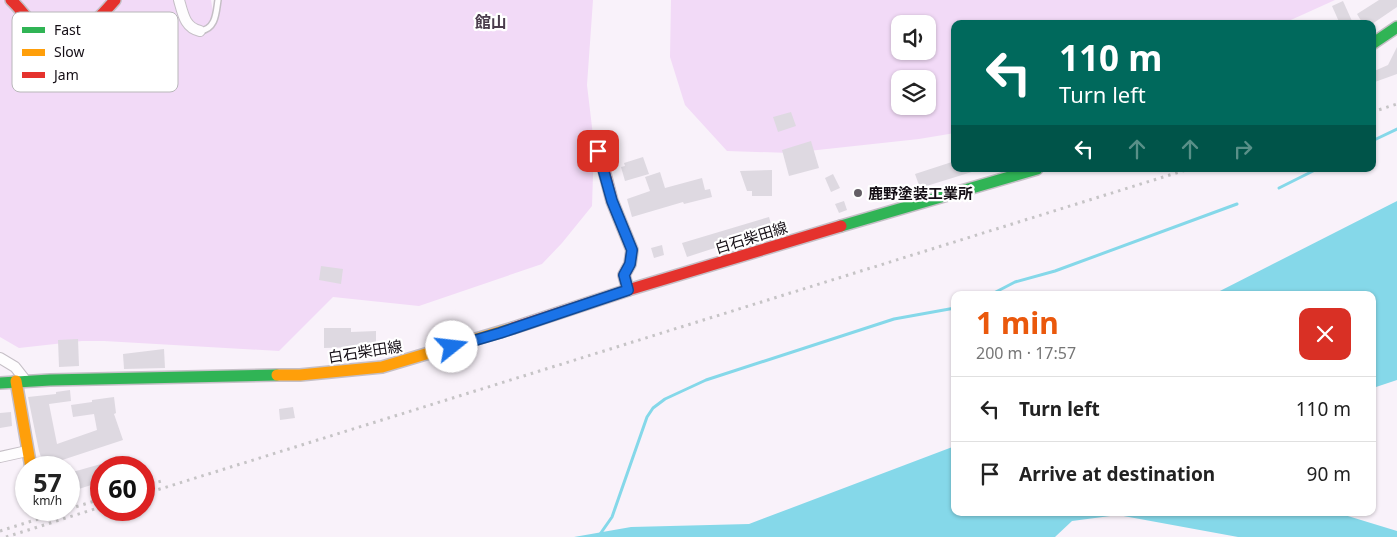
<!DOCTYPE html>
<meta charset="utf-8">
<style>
body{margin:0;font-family:"Noto Sans","Noto Sans JP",sans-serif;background:#f2f2f2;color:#222;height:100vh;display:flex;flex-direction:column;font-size:19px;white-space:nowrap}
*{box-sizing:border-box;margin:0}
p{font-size:16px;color:#767676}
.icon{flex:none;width:28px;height:28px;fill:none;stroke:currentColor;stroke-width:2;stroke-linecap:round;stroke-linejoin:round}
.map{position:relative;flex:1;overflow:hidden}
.details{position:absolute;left:951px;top:291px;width:425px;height:225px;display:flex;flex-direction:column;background:#fff;border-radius:10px;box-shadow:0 1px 4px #0004}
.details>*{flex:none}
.banner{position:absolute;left:951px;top:20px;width:425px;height:152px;border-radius:10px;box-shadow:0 1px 4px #0004;background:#00695c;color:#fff;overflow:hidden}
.buttons{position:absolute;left:891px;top:15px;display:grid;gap:10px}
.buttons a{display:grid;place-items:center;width:45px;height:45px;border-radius:10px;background:#fff;box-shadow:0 1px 4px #0004;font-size:25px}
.speed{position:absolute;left:15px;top:456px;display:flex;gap:10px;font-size:25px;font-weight:700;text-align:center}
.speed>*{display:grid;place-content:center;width:65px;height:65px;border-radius:50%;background:#fff;box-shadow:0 1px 4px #0004;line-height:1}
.speed small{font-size:12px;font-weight:400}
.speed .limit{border:8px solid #d22;background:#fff;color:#111}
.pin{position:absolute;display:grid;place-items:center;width:42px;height:42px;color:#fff;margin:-21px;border-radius:10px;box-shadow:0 2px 8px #0006}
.me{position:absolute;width:55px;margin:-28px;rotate:74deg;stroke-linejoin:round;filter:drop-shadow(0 0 4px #0008)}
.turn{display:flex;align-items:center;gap:18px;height:105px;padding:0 25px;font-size:22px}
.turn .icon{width:65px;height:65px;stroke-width:2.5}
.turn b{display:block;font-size:35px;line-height:42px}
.lanes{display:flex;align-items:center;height:48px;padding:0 25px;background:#0003;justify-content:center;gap:25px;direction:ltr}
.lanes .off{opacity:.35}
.round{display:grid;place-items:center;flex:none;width:52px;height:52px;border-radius:10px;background:#f2f2f2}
.head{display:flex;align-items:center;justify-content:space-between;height:85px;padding:0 25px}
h1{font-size:30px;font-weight:700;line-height:38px;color:#ea580c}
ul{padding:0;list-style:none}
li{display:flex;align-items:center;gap:15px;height:65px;padding:0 25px;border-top:1px solid #e0e0e0}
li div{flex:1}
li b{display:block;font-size:19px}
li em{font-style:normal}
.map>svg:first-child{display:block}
.green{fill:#f2daf7;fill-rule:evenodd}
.water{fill:#85d8e9}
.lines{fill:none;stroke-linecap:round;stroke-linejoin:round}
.stream{stroke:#85d8e9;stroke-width:3}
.building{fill:#ded9e1}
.lane-casing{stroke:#c5bfc6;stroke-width:8}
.street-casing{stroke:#c5bfc6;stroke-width:12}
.fast-casing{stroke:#c5bfc6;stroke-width:14}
.slow-casing{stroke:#c5bfc6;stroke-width:14}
.jam-casing{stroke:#c5bfc6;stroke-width:14}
.lane{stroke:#fefdfe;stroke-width:5}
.street{stroke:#fefdfe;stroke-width:10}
.fast{stroke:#30b455;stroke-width:11}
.slow{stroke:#ff9f0a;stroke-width:11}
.jam{stroke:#e5322d;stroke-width:11}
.rail{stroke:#c6c4c6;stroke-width:3;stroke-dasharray:2.5 5;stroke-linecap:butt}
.route-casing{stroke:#114b97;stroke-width:12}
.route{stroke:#1a73e8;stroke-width:9}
.poi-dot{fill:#645e65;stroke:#fff;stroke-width:2}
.labels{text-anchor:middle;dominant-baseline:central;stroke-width:4.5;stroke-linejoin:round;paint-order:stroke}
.poi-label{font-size:15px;font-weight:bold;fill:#140e15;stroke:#fff;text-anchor:start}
.street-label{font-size:15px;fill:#140e15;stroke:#fff}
.neighbourhood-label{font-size:16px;font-weight:bold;fill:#4b3d4d;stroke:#fff}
.key{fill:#fff;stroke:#b8b7b9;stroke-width:1}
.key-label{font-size:14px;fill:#140e15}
</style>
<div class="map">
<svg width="1397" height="537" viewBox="0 0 1397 537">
<rect width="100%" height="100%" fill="#f9f2fa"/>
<!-- green -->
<g class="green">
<polygon points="0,0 211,0 213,12 221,0 593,0 587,85 594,144 592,206 562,243 542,264 419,306 333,297 279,351 104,341 82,341 19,348 0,337"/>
<path d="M671,0h664l-53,24h-327v109l-36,6 -129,14 -63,-2 -42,-46 -15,-48zM900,24h28v27h-28zM900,79h28v27h-28z"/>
</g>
<!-- water -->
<g class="water">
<polygon points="1397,201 1397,380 1373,388 1372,295 1212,295"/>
<polygon points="955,446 955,512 1338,513 1397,531 1397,537 1238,537 1118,515 1072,521 1055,537 574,537 631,527 749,524"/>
</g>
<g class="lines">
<!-- stream -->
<g class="stream">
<polyline points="1372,141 1397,129"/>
<polyline points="1279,188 1317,169"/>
<polyline points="990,295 1015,282 1055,271 1237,204"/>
<polyline points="598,537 612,517 647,417 653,408 665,399 706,380 894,319 955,308"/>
</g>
</g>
<!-- building -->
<g class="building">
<polygon points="1379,0 1397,0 1397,7 1372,24 1363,24 1357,14"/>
<polygon points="1343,1 1352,21 1346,24 1340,24 1332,6"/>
<polygon points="1397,47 1397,74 1372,83 1372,72 1388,65"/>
<polygon points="791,112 796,126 778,132 773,117"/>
<polygon points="811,141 819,168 789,176 782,150"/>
<polygon points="643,157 649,174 625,181 621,167 625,166 624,163"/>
<polygon points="955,161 955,169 975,169 975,171 920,188 915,174"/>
<polygon points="772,170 772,196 752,196 752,191 747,191 740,171"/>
<polygon points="660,172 665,188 702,178 705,190 710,189 712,197 684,204 683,202 632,217 627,199 650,191 645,177"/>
<polygon points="833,174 840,188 831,192 825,178"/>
<polygon points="844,201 847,210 839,213 835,204"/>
<polygon points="769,217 773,231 730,245 730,243 687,257 682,243"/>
<polygon points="662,245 664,255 654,258 651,248"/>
<polygon points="321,266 343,269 341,284 319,280"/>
<polygon points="324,328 351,328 351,332 376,331 376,353 356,353 356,347 324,348"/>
<polygon points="78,339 79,366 59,367 58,340"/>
<polygon points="164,349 165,368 124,369 123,354"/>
<polygon points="70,390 71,401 49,404 57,444 97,430 94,414 73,417 71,405 92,402 92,400 114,397 116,413 114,414 123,440 44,466 39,451 28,397 56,394 56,392"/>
<polygon points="293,407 295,418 280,420 279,409"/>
<polygon points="11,412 12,426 0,428 0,413"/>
<polygon points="101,464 101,482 69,492 69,473"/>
</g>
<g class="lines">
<defs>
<path id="lane" d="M200,31c16,-2 16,-18 18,-31"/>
<g id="street">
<path d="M179,0c4,14 6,28 21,31"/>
<polyline points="0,358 15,367 26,381"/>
<polyline points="0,457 27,451"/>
</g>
<g id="fast">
<polyline points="1372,44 1397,27"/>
<polyline points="841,226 1037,169"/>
<polyline points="0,383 50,380 277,375"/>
</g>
<g id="slow">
<polyline points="277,375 300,375 382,367 513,328"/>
<polyline points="16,381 31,468"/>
</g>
<g id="jam">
<path d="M11,0c11,10 20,25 33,34 27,19 55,-16 71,-34"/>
<polyline points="599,151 612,201 632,250 630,264 624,275 628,290"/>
<polyline points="513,328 628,290 841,226"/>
</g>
</defs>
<!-- lane casing -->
<use href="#lane" class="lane-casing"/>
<!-- street casing -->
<use href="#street" class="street-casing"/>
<!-- fast casing -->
<use href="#fast" class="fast-casing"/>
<!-- slow casing -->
<use href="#slow" class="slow-casing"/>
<!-- jam casing -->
<use href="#jam" class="jam-casing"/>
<!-- lane -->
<use href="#lane" class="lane"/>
<!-- street -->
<use href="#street" class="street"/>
<!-- fast -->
<use href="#fast" class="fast"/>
<!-- slow -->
<use href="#slow" class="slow"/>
<!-- jam -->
<use href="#jam" class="jam"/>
<!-- rail -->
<g class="rail">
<polyline points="1372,112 1397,104"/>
<polyline points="144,486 165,480"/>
<polyline points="144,494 1189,169"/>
<polyline points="69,509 101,499"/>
<polyline points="0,531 67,510"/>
<polyline points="6,537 101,507"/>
</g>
</g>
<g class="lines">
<defs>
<polyline id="route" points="452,347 500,333 628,290 624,275 630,264 632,250 612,201 598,151"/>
</defs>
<!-- route casing -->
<use href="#route" class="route-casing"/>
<!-- route -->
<use href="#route" class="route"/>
</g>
<!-- markers -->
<circle class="poi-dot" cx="858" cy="193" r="5"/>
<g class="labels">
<!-- poi labels -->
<g class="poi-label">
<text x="868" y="193">鹿野塗装工業所</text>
</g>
<!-- street labels -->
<g class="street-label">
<text transform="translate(751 237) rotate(-17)">白石柴田線</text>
<text transform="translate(365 351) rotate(-9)">白石柴田線</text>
</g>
<!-- neighbourhood labels -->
<g class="neighbourhood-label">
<text x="491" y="22">館山</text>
</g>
</g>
<!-- legend -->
<rect x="12" y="12" width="166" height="80" rx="8" class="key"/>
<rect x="22" y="27" width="23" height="6" fill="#30b455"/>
<rect x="22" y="49" width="23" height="7" fill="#ff9f0a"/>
<rect x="22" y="72" width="23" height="6" fill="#e5322d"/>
<g class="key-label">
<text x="54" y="35">Fast</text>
<text x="54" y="57">Slow</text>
<text x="54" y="80">Jam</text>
</g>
</svg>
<div class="buttons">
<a><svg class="icon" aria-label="sound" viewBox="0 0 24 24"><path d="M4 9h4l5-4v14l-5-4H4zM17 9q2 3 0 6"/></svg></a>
<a><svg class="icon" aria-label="layers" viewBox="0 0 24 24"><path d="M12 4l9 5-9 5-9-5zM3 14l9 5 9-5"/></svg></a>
</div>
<div class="speed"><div>57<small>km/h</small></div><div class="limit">60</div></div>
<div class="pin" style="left:598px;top:151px;background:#d93025"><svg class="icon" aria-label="arrive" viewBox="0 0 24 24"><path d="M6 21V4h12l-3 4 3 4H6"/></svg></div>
<svg class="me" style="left:452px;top:347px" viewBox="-20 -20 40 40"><circle r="19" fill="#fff"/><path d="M0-13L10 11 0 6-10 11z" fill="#1a73e8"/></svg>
<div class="banner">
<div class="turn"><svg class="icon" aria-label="left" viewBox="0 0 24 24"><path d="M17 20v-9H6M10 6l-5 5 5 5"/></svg><div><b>110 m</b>Turn left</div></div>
<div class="lanes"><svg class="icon" aria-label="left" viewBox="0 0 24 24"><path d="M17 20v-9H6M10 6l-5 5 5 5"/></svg><svg class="icon off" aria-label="ahead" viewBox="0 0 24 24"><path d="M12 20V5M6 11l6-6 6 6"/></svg><svg class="icon off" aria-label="ahead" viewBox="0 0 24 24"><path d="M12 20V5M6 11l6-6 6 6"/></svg><svg class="icon off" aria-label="right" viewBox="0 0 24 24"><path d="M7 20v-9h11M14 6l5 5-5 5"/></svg></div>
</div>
<section class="details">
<div class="head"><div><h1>1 min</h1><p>200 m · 17:57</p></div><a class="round" style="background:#d93025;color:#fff"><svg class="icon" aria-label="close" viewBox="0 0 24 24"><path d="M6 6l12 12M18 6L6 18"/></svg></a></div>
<ul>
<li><svg class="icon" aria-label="left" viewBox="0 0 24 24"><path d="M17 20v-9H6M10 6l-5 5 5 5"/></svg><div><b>Turn left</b></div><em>110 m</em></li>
<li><svg class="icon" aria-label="arrive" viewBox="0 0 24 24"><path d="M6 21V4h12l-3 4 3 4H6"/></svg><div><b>Arrive at destination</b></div><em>90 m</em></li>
</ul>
</section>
</div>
